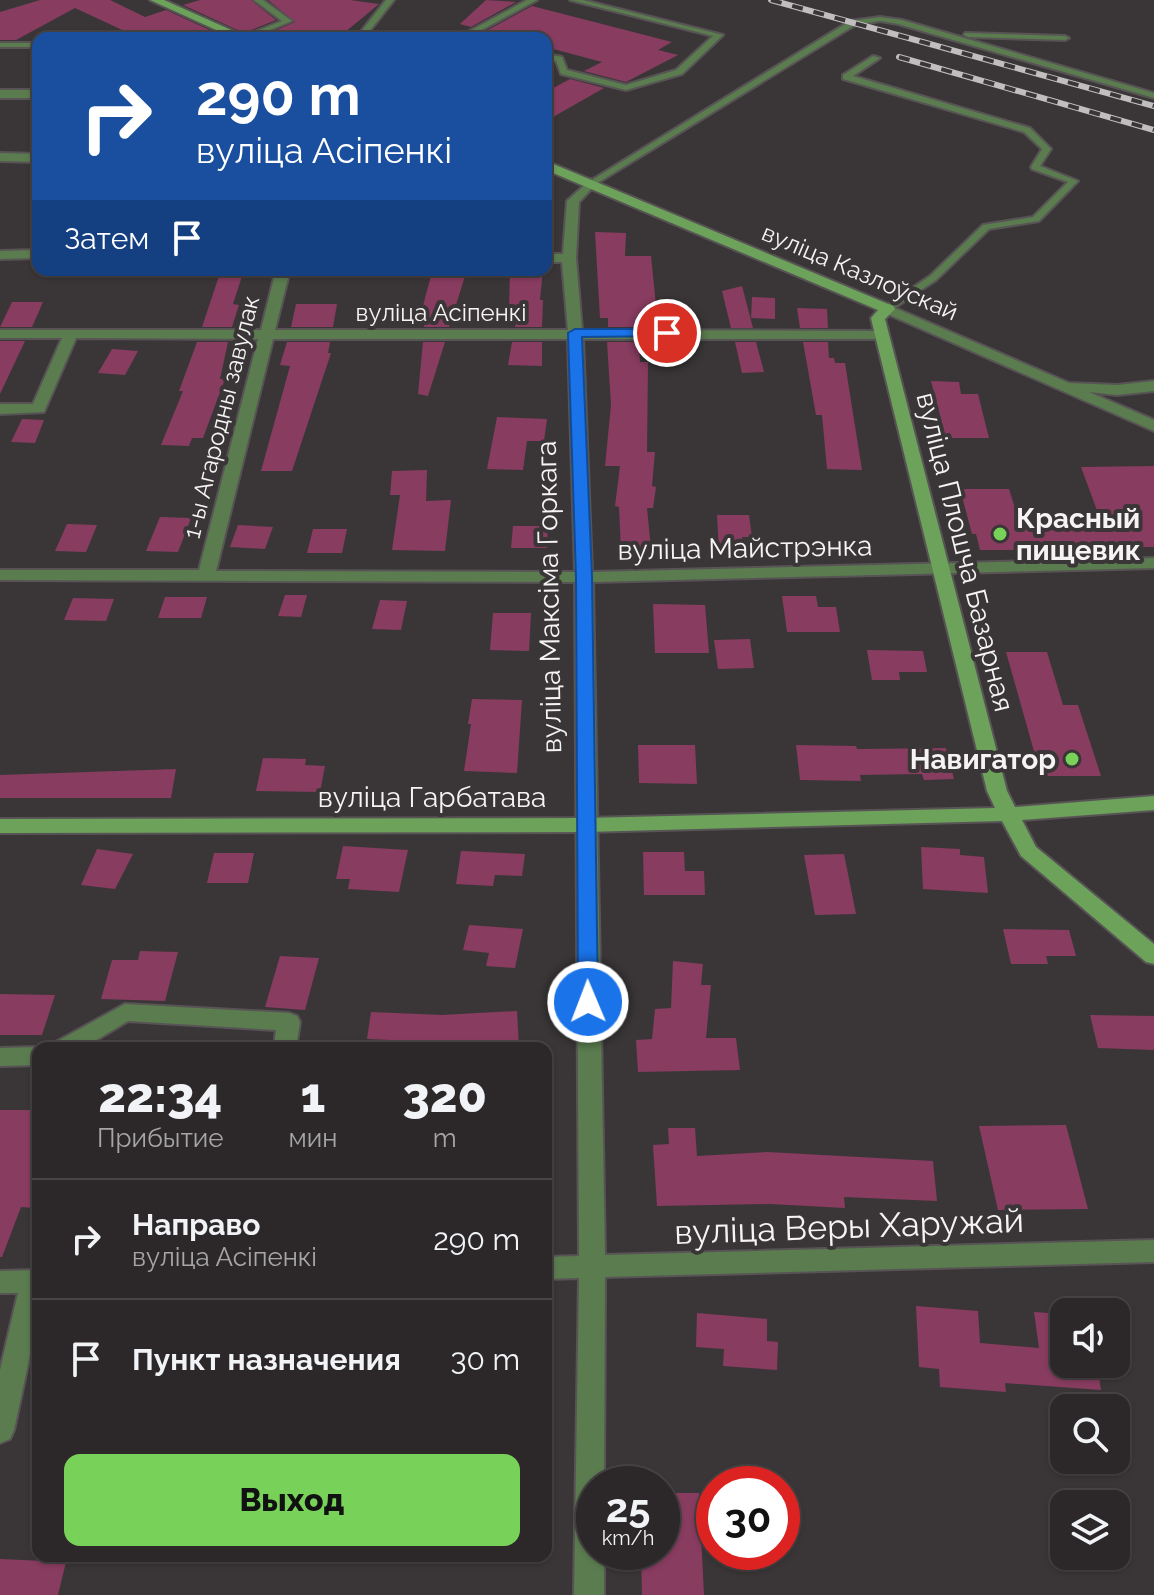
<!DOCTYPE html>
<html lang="ru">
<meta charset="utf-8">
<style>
body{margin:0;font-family:Raleway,sans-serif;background:#383435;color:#f1f3f6;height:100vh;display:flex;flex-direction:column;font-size:30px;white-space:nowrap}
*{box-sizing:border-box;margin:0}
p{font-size:26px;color:#a6a6a8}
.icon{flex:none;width:44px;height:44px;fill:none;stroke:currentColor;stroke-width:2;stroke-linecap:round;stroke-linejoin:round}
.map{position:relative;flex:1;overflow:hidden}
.sheet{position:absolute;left:32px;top:1042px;width:520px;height:520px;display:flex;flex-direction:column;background:#2c2829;border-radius:16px;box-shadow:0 2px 6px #0004,0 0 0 2px #484446}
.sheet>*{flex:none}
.guide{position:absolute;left:32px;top:32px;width:520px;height:244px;border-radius:16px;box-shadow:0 2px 6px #0004,0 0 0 2px #484446;background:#1a4fa0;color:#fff;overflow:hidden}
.fabs{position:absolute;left:1050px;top:1298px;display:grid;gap:16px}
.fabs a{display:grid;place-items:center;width:80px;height:80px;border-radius:16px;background:#2c2829;box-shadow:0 2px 6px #0004,0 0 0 2px #484446;font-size:40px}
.speed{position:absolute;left:576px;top:1466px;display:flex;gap:16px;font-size:40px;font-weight:700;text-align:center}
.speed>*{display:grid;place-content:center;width:104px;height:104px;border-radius:50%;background:#2c2829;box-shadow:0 2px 6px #0004,0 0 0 2px #484446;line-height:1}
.speed small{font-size:20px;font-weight:400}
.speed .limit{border:12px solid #d22;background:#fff;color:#111}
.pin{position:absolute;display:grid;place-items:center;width:68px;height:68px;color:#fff;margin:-34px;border:4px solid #fff;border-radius:50%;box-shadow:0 2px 8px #0007}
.me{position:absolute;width:88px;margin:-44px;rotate:359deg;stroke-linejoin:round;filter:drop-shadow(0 0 6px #0008)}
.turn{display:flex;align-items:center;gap:28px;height:168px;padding:0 32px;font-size:36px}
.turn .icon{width:104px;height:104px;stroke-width:2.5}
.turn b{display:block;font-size:56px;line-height:68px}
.then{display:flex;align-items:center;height:76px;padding:0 32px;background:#0003;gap:16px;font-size:30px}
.eta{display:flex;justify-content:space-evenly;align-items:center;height:136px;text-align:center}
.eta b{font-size:48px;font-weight:800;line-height:56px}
.cta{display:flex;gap:16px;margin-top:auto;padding:16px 32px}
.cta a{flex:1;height:92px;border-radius:16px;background:#78d158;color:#111;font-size:32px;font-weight:800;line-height:92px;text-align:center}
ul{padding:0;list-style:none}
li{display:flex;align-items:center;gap:24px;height:120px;padding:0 32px;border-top:2px solid #484446}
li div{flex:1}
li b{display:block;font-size:30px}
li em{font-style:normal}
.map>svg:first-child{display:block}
.building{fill:#883c60}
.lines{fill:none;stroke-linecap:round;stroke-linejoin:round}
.lane-casing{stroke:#585455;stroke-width:4}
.street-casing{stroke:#585455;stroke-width:4}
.secondary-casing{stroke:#585455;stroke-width:4}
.lane{fill:#5a7c4f;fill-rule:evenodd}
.street{fill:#5a7c4f;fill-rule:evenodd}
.secondary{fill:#6ca25a;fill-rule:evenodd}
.rail-casing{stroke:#c1bebf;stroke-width:6}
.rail{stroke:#3a3637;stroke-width:4;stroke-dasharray:11;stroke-linecap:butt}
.route{fill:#1a73e8;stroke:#114b97;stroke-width:2}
.poi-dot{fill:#78d158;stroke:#3a3637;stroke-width:3}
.labels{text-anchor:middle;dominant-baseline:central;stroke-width:8;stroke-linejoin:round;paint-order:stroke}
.far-street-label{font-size:24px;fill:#f6f3f4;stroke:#3a3637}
.poi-label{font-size:28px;font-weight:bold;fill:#f6f3f4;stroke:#3a3637;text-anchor:start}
.street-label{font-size:28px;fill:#f6f3f4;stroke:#3a3637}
.near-street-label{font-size:34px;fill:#f6f3f4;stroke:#3a3637}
</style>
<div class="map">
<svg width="1154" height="1595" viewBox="0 0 1154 1595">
<rect width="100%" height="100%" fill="#3a3637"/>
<!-- building -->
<g class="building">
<polygon points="40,0 110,0 145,17 166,10 227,38 160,38 144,31 133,35 75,8 16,40 0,40 0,12"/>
<polygon points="200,0 251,0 276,20 244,33 183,5"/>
<polygon points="268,0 350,0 379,4 338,38 278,35 278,38 258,38 295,22"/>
<polygon points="486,0 516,2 471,27 460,24"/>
<polygon points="532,6 672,42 658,50 678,55 626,82 584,71 602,62 546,47 546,38 511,38 486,31"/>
<polygon points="570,79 604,88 546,121 546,92"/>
<polygon points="595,232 626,233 625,256 651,256 657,315 640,314 639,327 608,327 608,318 600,318"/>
<polygon points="221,270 244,270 233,304 239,305 232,327 202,327"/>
<polygon points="510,270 543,270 540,300 543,300 542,327 515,327 519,309 509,309"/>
<polygon points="432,272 466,273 449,327 424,327 426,317 420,317"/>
<polygon points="742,286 753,328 731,328 722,291"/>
<polygon points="752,297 775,298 775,319 751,318"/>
<polygon points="12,302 43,302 32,327 0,327"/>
<polygon points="296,304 337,304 333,327 291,327"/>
<polygon points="797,308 827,309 828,328 800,328"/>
<polygon points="0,341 25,341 0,394"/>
<polygon points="197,342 228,342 220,379 225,379 203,438 192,438 189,446 161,445 183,391 179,391"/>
<polygon points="287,342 330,342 328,353 331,353 292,471 261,471 290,366 280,365"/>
<polygon points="423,342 445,342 428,396 418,394"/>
<polygon points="512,342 542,342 542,366 508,365"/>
<polygon points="607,342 639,342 640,362 648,362 647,452 655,452 652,486 656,487 653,508 647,508 651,549 621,550 619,507 615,506 620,466 605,466 611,405"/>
<polygon points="735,342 756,342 764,372 742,373"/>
<polygon points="803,342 828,342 829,358 834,358 835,363 845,363 862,470 827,469 822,415 816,415"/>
<polygon points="112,349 138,351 125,375 98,373"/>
<polygon points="931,381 959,382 961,394 978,394 989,438 946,438"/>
<polygon points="497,417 547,419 544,441 527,441 523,470 487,469"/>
<polygon points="22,419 44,420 35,443 11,442"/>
<polygon points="1154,466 1154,547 1094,547 1097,556 1044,558 1042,550 980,550 976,534 972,534 960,489 1009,489 1020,524 1102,524 1081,467"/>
<polygon points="427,470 426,501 451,500 445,551 392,550 400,495 390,495 392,471"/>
<polygon points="717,515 749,515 752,537 742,537 743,551 719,551"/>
<polygon points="160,517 191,518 178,552 146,551"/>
<polygon points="67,524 97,525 86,552 55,551"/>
<polygon points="238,525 273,527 265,549 230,547"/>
<polygon points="513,526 548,526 547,548 511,548"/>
<polygon points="313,529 347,529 342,553 307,553"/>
<polygon points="285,595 307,595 301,617 278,616"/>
<polygon points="782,596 816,596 818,607 836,607 840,632 787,632"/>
<polygon points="165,597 207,597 201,618 158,618"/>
<polygon points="73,598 114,599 106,621 64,620"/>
<polygon points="380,600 407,601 401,630 372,629"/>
<polygon points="653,604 705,605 709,653 655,653"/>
<polygon points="493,613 531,613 529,651 490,650"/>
<polygon points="750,639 754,668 718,669 714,640"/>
<polygon points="867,650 923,651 927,672 899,672 900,680 872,680"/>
<polygon points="1006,652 1047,652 1063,705 1078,705 1101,776 1041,776"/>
<polygon points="472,699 522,700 517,773 464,771 471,724 468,724"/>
<polygon points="638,745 695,745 697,784 639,783"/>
<polygon points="796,745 856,746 857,749 946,748 954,779 924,780 922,774 860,775 861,781 800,780"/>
<polygon points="263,758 306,759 305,765 325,766 320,792 256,791"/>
<polygon points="176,769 171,798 0,798 0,775"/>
<polygon points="343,846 408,850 399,892 348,889 350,879 336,879"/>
<polygon points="921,847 960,849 960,855 984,857 988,893 923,889"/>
<polygon points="97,849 133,854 115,889 81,885"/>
<polygon points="461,851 525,854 522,876 495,875 493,886 456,884"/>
<polygon points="643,852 684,852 685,871 704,871 705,895 644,895"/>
<polygon points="214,853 254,853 248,883 207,883"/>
<polygon points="844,854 856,914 815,915 804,855"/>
<polygon points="469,925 523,929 515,968 486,966 489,953 463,950"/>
<polygon points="1003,929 1069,930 1076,956 1046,956 1048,964 1011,964"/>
<polygon points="140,951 178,952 165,1001 101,999 112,960 138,960"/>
<polygon points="280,956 319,958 305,1010 265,1007"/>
<polygon points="673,961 703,964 701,985 711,985 706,1038 736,1038 740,1070 638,1072 636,1040 652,1039 655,1009 671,1008"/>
<polygon points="0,994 55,995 42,1035 0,1035"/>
<polygon points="517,1011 519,1047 492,1045 493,1048 436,1048 437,1042 367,1039 371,1012 442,1015"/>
<polygon points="1090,1015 1154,1016 1154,1050 1098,1048"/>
<polygon points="0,1110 38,1110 38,1199 34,1208 21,1207 2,1257 0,1257"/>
<polygon points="1066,1125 1088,1209 998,1210 979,1126"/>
<polygon points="668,1128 695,1128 697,1156 767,1152 933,1161 937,1201 844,1197 845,1208 770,1204 657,1206 653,1145 669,1144"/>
<polygon points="916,1306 978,1311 980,1343 1039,1348 1034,1312 1064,1314 1064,1364 1097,1364 1101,1390 1005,1383 1006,1392 940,1387 939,1369 919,1367"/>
<polygon points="697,1313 767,1319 767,1341 778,1342 777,1370 723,1366 724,1349 696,1347"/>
<polygon points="662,1493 699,1493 704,1595 642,1595 641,1552 662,1552"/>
<polygon points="0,1559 66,1562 58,1595 0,1595"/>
</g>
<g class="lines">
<defs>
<g id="lane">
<polygon points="254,0 263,0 292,21 250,38 239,38 282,21"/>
<polygon points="386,0 394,0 364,38 356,38"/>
<polygon points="527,0 537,0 476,33 484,38 474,38 466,33"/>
<polygon points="570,0 583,0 723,35 682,74 626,90 561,74 556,61 546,58 546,54 562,57 567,70 626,85 676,70 713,36"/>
<polygon points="880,17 902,20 1154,93 1154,98 898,24 880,21 855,25 594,185 587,183 850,21"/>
<polygon points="965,33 1065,36 1069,38 1065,40 968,37 964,35"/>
<rect x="0" y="43" width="38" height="4"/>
<polygon points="873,56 880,58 853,76 1030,128 1051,149 1040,166 1078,181 1039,221 989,229 936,280 888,312 883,309 884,307 930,276 983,225 1033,217 1068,182 1032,169 1031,167 1042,149 1024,132 843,79 843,75"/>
</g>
<g id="street">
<rect x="0" y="90" width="38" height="8"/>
<polygon points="0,153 38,154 38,162 0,161"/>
<path d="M591,179l6,4 -18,19 -3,56 6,72 300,1 7,4 -7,4h-299l9,233 562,-14v10l-561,14 12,673 549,-15v22l-549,15 -1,207h-10v68h10v43h-30l5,-317 -33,1v-22l33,-1 -4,-674 -575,-2v-10h199l59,-231 -182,-1 -32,74 -44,2v-10h33l29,-66h-62v-8h261l15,-60h14l-15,60h293l-6,-68h-16v-8h17l4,-53zM273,339h295l7,233 -359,-1z"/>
<polygon points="38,250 38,258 0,259 0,251"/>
<polygon points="888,305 1069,383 1117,385 1154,381 1154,391 1117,395 1089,392 1154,420 1154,431 883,312 883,306"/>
<polygon points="125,1004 289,1013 297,1016 300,1022 296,1048 274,1048 276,1030 128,1021 83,1048 53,1048 56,1042"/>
<polygon points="38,1047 41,1048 38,1048 38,1065 0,1066 0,1048"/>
<polygon points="38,1270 38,1317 14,1430 10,1439 0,1443 0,1370 18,1293 0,1293 0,1271"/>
</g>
<g id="secondary">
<polygon points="150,0 164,0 249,38 234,38"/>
<polygon points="546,161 893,306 895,309 885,319 1007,791 1015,807 1154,796 1154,810 1022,820 1036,847 1154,944 1154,964 1146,962 1021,856 1002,821 585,832 0,833 0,819 585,818 995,808 987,791 875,335 871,318 878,310 546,170"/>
</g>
</defs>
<!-- lane casing -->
<use href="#lane" class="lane-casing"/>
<!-- street casing -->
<use href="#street" class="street-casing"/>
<!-- secondary casing -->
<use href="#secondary" class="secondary-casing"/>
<!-- lane -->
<use href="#lane" class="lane"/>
<!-- street -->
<use href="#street" class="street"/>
<!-- secondary -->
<use href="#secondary" class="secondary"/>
<defs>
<g id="rail">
<polyline points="771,0 1154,106"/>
<polyline points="899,57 1154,130"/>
</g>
</defs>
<!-- rail casing -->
<use href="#rail" class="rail-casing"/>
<!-- rail -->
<use href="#rail" class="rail"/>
</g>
<!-- route -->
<polygon class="route" points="667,329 674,333 672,336 582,337 592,577 598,1002 595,1008 581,1008 578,1002 576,577 568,333 575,329"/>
<!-- markers -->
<g class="poi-dot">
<circle cx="1000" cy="534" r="8"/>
<circle cx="1072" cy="759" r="8"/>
</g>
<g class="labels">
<!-- far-street labels -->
<g class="far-street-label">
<text transform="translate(860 272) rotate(23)">вуліца Казлоўскай</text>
<text x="441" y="312">вуліца Асіпенкі</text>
<text transform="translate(221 417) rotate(-76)">1-ы Агародны завулак</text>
</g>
<!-- poi labels -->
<g class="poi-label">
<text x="1016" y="518">Красный<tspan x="1016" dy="32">пищевик</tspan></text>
<text x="1056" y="759" text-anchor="end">Навигатор</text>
</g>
<!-- street labels -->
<g class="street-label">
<text transform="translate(745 548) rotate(-1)">вуліца Майстрэнка</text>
<text transform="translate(965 552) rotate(76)">вуліца Плошча Базарная</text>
<text transform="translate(549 597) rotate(-91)">вуліца Максіма Горкага</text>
<text x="432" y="797">вуліца Гарбатава</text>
</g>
<!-- near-street labels -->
<g class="near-street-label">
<text transform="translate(849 1226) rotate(-2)">вуліца Веры Харужай</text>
</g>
</g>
</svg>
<div class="fabs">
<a><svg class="icon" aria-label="sound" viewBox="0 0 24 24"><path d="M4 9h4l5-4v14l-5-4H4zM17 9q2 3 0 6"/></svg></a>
<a><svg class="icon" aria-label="search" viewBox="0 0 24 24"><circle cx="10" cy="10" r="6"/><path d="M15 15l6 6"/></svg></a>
<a><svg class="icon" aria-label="layers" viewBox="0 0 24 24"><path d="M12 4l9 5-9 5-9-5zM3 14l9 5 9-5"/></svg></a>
</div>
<div class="speed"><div>25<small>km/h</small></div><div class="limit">30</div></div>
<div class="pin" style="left:667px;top:333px;background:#d93025"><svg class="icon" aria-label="arrive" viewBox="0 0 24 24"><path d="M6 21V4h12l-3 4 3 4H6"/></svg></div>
<svg class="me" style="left:588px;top:1002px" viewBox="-20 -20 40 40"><circle r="17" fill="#1a73e8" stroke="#fff" stroke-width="3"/><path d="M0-11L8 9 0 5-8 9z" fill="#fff"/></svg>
<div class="guide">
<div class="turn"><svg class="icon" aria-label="right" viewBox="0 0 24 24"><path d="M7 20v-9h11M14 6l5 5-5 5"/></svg><div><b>290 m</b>вуліца Асіпенкі</div></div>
<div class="then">Затем<svg class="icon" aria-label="arrive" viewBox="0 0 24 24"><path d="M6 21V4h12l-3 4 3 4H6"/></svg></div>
</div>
<section class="sheet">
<div class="eta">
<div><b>22:34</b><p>Прибытие</p></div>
<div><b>1</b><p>мин</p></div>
<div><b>320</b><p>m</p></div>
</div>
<ul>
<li><svg class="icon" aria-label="right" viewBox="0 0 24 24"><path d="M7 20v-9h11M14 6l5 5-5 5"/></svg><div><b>Направо</b><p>вуліца Асіпенкі</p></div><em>290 m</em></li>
<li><svg class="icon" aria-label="arrive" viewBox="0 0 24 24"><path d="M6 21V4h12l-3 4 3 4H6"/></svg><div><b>Пункт назначения</b></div><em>30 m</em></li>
</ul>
<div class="cta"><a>Выход</a></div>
</section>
</div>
